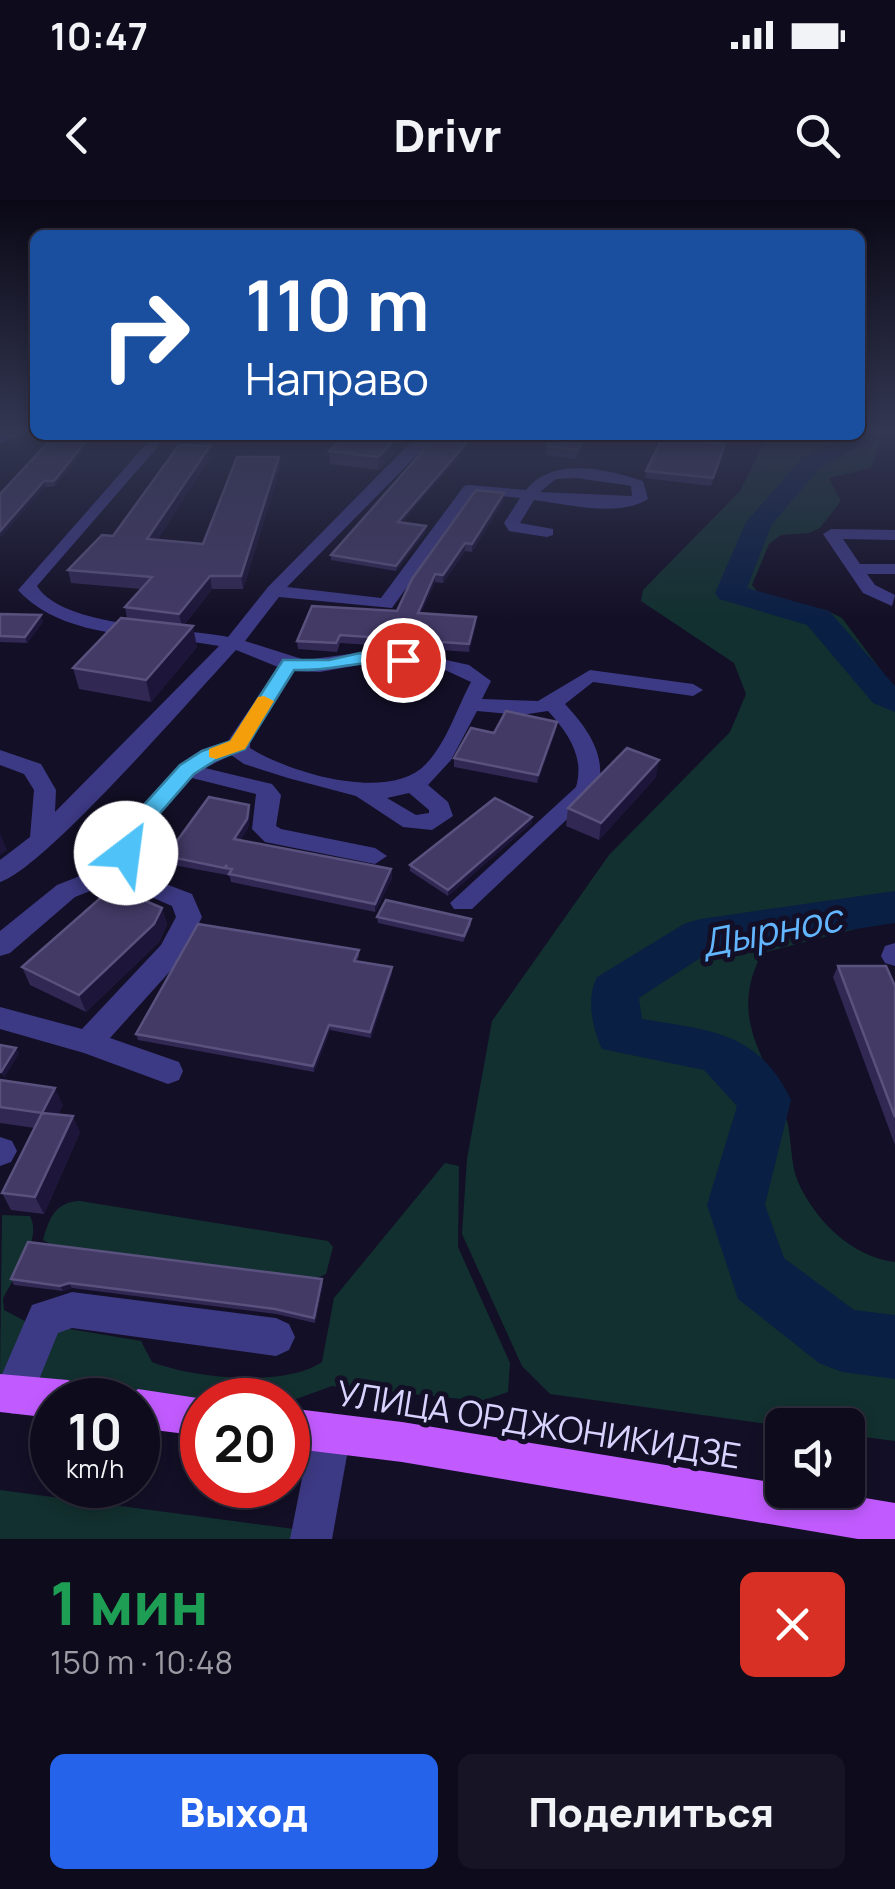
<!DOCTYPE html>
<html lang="ru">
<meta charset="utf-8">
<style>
body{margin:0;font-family:Manrope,sans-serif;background:#171425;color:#f1f3f6;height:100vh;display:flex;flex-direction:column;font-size:38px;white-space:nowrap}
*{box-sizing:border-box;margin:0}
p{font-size:32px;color:#9b9ba3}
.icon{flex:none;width:55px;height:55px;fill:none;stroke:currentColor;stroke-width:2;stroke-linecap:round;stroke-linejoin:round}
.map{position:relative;height:1339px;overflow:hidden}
.sheet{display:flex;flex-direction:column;background:#0e0b1c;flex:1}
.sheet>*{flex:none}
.banner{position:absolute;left:30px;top:30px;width:835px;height:210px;border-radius:15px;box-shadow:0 5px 15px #0003,0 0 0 2px #2e2b3b;background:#1a4fa0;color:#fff;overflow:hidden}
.controls{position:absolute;left:765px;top:1208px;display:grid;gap:20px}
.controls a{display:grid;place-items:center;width:100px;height:100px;border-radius:15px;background:#0e0b1c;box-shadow:0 5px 15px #0003,0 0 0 2px #2e2b3b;font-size:50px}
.speed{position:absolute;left:30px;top:1178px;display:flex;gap:20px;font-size:50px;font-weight:700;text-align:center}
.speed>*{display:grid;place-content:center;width:130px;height:130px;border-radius:50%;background:#0e0b1c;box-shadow:0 5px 15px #0003,0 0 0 2px #2e2b3b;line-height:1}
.speed small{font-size:25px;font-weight:400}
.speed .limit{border:15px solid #d22;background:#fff;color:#111}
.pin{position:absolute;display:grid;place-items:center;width:85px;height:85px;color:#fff;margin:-42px;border:5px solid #fff;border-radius:50%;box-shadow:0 2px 10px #0007}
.me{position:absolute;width:110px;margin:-55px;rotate:30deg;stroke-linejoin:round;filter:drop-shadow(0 0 8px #0008)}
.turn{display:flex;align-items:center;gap:35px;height:210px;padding:0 50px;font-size:45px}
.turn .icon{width:130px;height:130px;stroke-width:2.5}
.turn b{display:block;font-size:70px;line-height:85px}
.round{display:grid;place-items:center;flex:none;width:105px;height:105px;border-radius:15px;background:#171425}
.overview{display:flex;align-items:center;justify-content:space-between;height:170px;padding:0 50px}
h1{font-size:60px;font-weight:800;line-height:75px;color:#1e9e55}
.cta{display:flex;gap:20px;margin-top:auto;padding:20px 50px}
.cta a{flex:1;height:115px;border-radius:15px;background:#2563eb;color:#fff;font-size:40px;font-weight:800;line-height:115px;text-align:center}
.cta a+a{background:#171425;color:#f1f3f6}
.status{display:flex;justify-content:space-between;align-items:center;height:70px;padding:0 50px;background:#0e0b1c;direction:ltr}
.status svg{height:28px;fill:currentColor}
header{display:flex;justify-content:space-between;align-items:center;height:130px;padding:0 50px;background:#0e0b1c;font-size:45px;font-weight:800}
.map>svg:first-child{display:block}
.green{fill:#12302f}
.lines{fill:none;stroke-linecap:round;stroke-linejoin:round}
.river{fill:#0a1f44;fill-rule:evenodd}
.minor{fill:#3d3a85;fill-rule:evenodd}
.major{fill:#c25bff;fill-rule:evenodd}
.wall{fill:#312854}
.shaded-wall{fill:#1d163a}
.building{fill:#433a66;stroke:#5a527e;stroke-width:2.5}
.route{fill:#4fc3f7;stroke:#337fa1;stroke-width:2.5}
.slow{fill:#f59e0b}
.labels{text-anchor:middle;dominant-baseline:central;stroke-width:10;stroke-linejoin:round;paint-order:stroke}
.near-street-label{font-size:35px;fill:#d9d4ff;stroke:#130f26}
.near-water-label{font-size:38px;font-style:italic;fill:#62b6ff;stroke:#130f26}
</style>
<div class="status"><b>10:47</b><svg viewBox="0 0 49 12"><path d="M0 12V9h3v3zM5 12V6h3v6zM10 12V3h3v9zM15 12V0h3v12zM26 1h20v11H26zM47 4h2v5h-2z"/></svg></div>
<header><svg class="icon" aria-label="back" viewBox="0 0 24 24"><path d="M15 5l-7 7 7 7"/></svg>Drivr<svg class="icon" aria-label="search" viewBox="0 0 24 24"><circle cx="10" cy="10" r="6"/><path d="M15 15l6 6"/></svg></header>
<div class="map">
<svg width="895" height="1339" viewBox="0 0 895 1339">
<rect width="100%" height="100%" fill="#130f26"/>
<!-- green -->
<g class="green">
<path d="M895,233l-13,3 -11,32 -42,10 12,23 -21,27 -11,5 -28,2 -12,9 -17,41 9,11 65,14 16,8 53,71v230l-133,34c-36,70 8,104 25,168 5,19 3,42 11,61 17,38 54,75 97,80v179l-47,-6v-10l-66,1 -232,-32 -28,-28 -60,-132 5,-75 25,-138 117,-166 121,-123 16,-38 -12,-31 -93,-62 2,-11 97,-99 28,-56z"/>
<path d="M445,963l14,3 -1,81 52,116 -2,29 -26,9 -150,-15 -44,16 -77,-2 -163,-17 -13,-5 23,-51 83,14 11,21c41,16 132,26 170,0l12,-64z"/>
<path d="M80,1001l248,40 5,6 -7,27 -9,4 -267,-34 -7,-4c6,-22 12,-38 37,-39z"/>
<path d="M2,1015l28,1c13,24 -17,61 -27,83l1,11 21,11c5,25 -10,38 -25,56z"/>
<polygon points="0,1290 294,1329 299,1339 0,1339"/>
</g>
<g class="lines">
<!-- river -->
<g class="river">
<polygon points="881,233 821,267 772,324 747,388 829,411 895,486 895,512 873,503 807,425 719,399 715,393 746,322 803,257 848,235"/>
<path d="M895,691v32l-184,28 -72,47 3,21c67,11 116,12 149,81l-26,105 19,53 70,52 41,5v64l-53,-7 -23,-9 -81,-64 -31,-94 30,-99 -33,-36 -102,-21c-10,-21 -16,-51 -5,-72l87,-53 16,-5z"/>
</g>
<!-- minor -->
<g class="minor">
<polygon points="23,233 21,236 0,243 0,234"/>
<path d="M154,235h14l-131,151c26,42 144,41 191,51l40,-50 146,-148 23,-4 -150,152 94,11 83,-112 5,-1 57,5c27,-34 81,-21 117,-9l5,18c-29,19 -82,5 -114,1l-14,23 33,6v6l-6,2 -38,-6 -5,-8 16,-25 -46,-5 -82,115 -113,-11 -34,44 60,19 60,-8 63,4 41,9 22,16 -9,18 56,2 52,-31 103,14 10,6 -10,6 -100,-14 -28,22c23,25 42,51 33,86l-126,119h-18l-4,-6 126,-116c9,-30 -8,-54 -28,-76l-27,4 -44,-4 -26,49 -23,25 20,17 5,14 -21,14 -29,-3 -47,-31 -68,-18 -44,-14 -13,-9 -26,13 67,16 9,11 -5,31 5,3 94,19 12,8 -12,8 -110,-22 -13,-13 4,-35 -64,-16 -49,56 -8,25 -32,27 -28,11 -65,56 -10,3v-25l57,-46 28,-11 30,-25 8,-23 56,-61 22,-15 27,-9 50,-74 -42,-17c-41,44 -192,219 -236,232v-22l30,-23 4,-47 -10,-16 -24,-9v-15l41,14 15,26 -1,22 164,-166c-63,-12 -154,-4 -201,-56zM576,278l49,7 6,1 1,10 -92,-4 16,-13zM365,464l80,6 26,12c-14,26 -24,60 -45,82 -37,39 -136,9 -176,-16v-8l44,-69 26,1zM409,593l20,17v3l-13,2 -29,-17z"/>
<polygon points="895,330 895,340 843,339 860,364 895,364 895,374 867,374 875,385 895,395 892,406 863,393 823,334 831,329"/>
<polygon points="158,681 192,694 202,717 181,759 110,838 179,862 183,871 179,880 168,884 84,853 0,829 0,807 82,829 161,745 176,717 172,706 149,696 145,690 149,684"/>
<polygon points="895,743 895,766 885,763 881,756 885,746"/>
<polygon points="0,937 12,941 17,951 11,962 0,966"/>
<polygon points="72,1092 276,1118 289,1124 295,1137 289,1150 276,1156 72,1128 58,1133 27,1209 13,1214 0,1209 0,1179 32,1105"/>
<polygon points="331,1213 345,1219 351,1233 332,1339 290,1339 311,1233 317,1219"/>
</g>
<!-- major -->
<g class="major">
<polygon points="0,1174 68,1180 82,1186 88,1200 52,1200 52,1218 0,1212"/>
<polygon points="138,1189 211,1200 202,1200 202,1236 138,1228 138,1200 122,1200"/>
<polygon points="288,1208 402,1222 782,1284 782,1290 817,1290 895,1303 895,1339 858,1339 402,1262 288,1248"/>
</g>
</g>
<!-- wall -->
<g class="wall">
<polygon points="107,235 147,235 141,243 107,242"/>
<polygon points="346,235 418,235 411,236 379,270 330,264 329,251"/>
<polygon points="554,235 589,235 589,239 576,259 546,255 547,246"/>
<polygon points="96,236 55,286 0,294"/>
<polygon points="469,240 469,245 402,322 426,331 396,371 331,360 331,355"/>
<polygon points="725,244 711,286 645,278 646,271"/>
<polygon points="210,246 211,257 157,340 203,344 279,257 280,269 243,389 212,389 184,425 197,447 151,502 79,489 73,468 127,419 125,407 141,389 71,383 68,370 113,336"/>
<polygon points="504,293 504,300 472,352 465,351 443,383 435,382 421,413 476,424 469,452 340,443 337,452 298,449 297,441 397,411"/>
<polygon points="0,414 41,415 43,422 27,443 0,442"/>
<polygon points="557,522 556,530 537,583 454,567 454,558 494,533"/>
<polygon points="656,577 599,640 566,626 568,608"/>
<polygon points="249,605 250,613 248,628 240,640 391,669 392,678 375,712 231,682 230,677 227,675 168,664 166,656"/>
<polygon points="532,617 532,623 448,696 410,671 410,665"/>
<polygon points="162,708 167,725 159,742 86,812 30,785 22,767"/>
<polygon points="377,717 471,719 471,725 463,742 378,723"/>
<polygon points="359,750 359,756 357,761 392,767 392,773 371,838 330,830 314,872 138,840 136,834"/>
<polygon points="838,766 895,786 895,945 833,777"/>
<polygon points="0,880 63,905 58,914 80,932 44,1014 11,1010 2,993 35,928 0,923"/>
<polygon points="11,1079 322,1079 323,1084 315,1123 276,1114 72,1088 63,1091 14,1085"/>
</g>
<!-- shaded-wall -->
<g class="shaded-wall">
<polygon points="91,235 96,236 55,286 54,281"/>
<polygon points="400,235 418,235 411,236 379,270 378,257"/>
<polygon points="587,235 589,235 589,239 576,259 577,250"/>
<polygon points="469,240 469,245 398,327 398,322"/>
<polygon points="210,246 211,257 149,352 147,339"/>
<polygon points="279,257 280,269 243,389 241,376"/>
<polygon points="44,281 46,286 0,338 0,331"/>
<polygon points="504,293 504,300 472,352 472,344"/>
<polygon points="426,326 426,331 396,371 396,366"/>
<polygon points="465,343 465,351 443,383 443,375"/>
<polygon points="435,374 435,382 418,421 418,413"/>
<polygon points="210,376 212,389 182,427 179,414"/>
<polygon points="41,415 43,422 27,443 25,437"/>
<polygon points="476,417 476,424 469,452 469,444"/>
<polygon points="193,426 197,447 151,502 146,480"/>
<polygon points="557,522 556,530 537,583 538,575"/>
<polygon points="659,560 656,577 599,640 601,623"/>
<polygon points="249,605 250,613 248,628 236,647 234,639"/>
<polygon points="532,617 532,623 448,696 448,690"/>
<polygon points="0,633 7,650 0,655"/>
<polygon points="391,669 392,678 375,712 375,704"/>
<polygon points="162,708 167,725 159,742 86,812 79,795"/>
<polygon points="392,767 392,773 371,838 370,832"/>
<polygon points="329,825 330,830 314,872 313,866"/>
<polygon points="16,848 19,854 4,878 1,872"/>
<polygon points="55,888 63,905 50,930 42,913"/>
<polygon points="73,916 80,932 44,1014 35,997"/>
<polygon points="322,1079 323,1084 315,1123 314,1118"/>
<polygon points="69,1083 72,1088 63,1091 60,1086"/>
</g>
<!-- building -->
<g class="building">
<polygon points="55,235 91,235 54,281 44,281 0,331 0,294"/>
<polygon points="107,235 143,235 140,238 106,238"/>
<polygon points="346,235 400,235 378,257 329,251"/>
<polygon points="437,235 469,240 398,322 426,326 396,366 331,355"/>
<polygon points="554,235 587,235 577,250 547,246"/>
<polygon points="663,237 725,244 713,278 646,271"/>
<polygon points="179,245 210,246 147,339 203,344 237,257 279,257 241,376 210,376 179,414 125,407 152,377 68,370 102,335 113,336"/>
<polygon points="476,290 504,293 472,344 465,343 443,375 435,374 418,413 476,417 469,444 340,435 336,443 297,441 312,406 397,411 412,379"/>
<polygon points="0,414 41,415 25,437 0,436"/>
<polygon points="121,418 193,426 146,480 73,468"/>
<polygon points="506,511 557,522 538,575 454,558 471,528 494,533"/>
<polygon points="627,548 659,560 601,623 568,608"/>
<polygon points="209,597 249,605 247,619 234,639 391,669 375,704 229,674 232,669 225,668 227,665 224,668 166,656"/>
<polygon points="495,598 532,617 448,690 410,665"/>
<polygon points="113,687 162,708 154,724 79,795 22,767"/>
<polygon points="386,700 471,719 464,736 377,717"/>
<polygon points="198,724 359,750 354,761 392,767 370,832 329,825 313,866 136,834"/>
<polygon points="838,766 886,766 895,786 895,917"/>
<polygon points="0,845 16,848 1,872 0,872"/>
<polygon points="0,880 55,888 42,913 0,907"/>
<polygon points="42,913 73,916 35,997 2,993"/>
<polygon points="28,1042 322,1079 314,1118 275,1109 69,1083 60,1086 11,1079"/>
</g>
<!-- sky -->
<linearGradient id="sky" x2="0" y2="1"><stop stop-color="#0a0815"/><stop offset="0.55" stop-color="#333752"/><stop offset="1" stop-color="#333752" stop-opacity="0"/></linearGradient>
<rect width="895" height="420" fill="url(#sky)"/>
<!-- route -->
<path class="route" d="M360,453l43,2 9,5c-14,11 -37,1 -54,4 -23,3 -40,7 -64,6l-49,79 -29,11 -22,14 -52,60 -8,24h-16l-3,-5 9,-26 56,-62 22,-14 29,-10 52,-81h46z"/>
<!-- slow -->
<polygon class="slow" points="264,496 274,501 245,549 216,559 209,557 209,549 230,541 258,497"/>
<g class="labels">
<!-- near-street labels -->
<g class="near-street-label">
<text transform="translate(539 1224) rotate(9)">УЛИЦА ОРДЖОНИКИДЗЕ</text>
</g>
<!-- near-water labels -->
<g class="near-water-label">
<text transform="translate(771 729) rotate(-11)">Дырнос</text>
</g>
</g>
</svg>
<div class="controls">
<a><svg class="icon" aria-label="sound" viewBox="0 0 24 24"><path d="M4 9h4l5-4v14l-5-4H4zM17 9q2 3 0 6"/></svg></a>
</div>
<div class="speed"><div>10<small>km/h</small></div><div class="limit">20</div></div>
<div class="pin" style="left:403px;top:460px;background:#d93025"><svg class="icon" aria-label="arrive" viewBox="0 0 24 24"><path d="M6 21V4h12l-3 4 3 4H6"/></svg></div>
<svg class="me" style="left:126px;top:653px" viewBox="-20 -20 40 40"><circle r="19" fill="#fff"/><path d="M0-13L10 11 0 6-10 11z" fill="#4fc3f7"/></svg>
<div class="banner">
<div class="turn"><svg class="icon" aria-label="right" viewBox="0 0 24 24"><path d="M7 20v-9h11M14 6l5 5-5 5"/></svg><div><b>110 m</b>Направо</div></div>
</div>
</div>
<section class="sheet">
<div class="overview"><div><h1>1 мин</h1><p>150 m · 10:48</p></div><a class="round" style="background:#d93025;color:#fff"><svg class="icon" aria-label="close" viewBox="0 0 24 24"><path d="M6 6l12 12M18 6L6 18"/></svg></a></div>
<div class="cta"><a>Выход</a><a>Поделиться</a></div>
</section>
